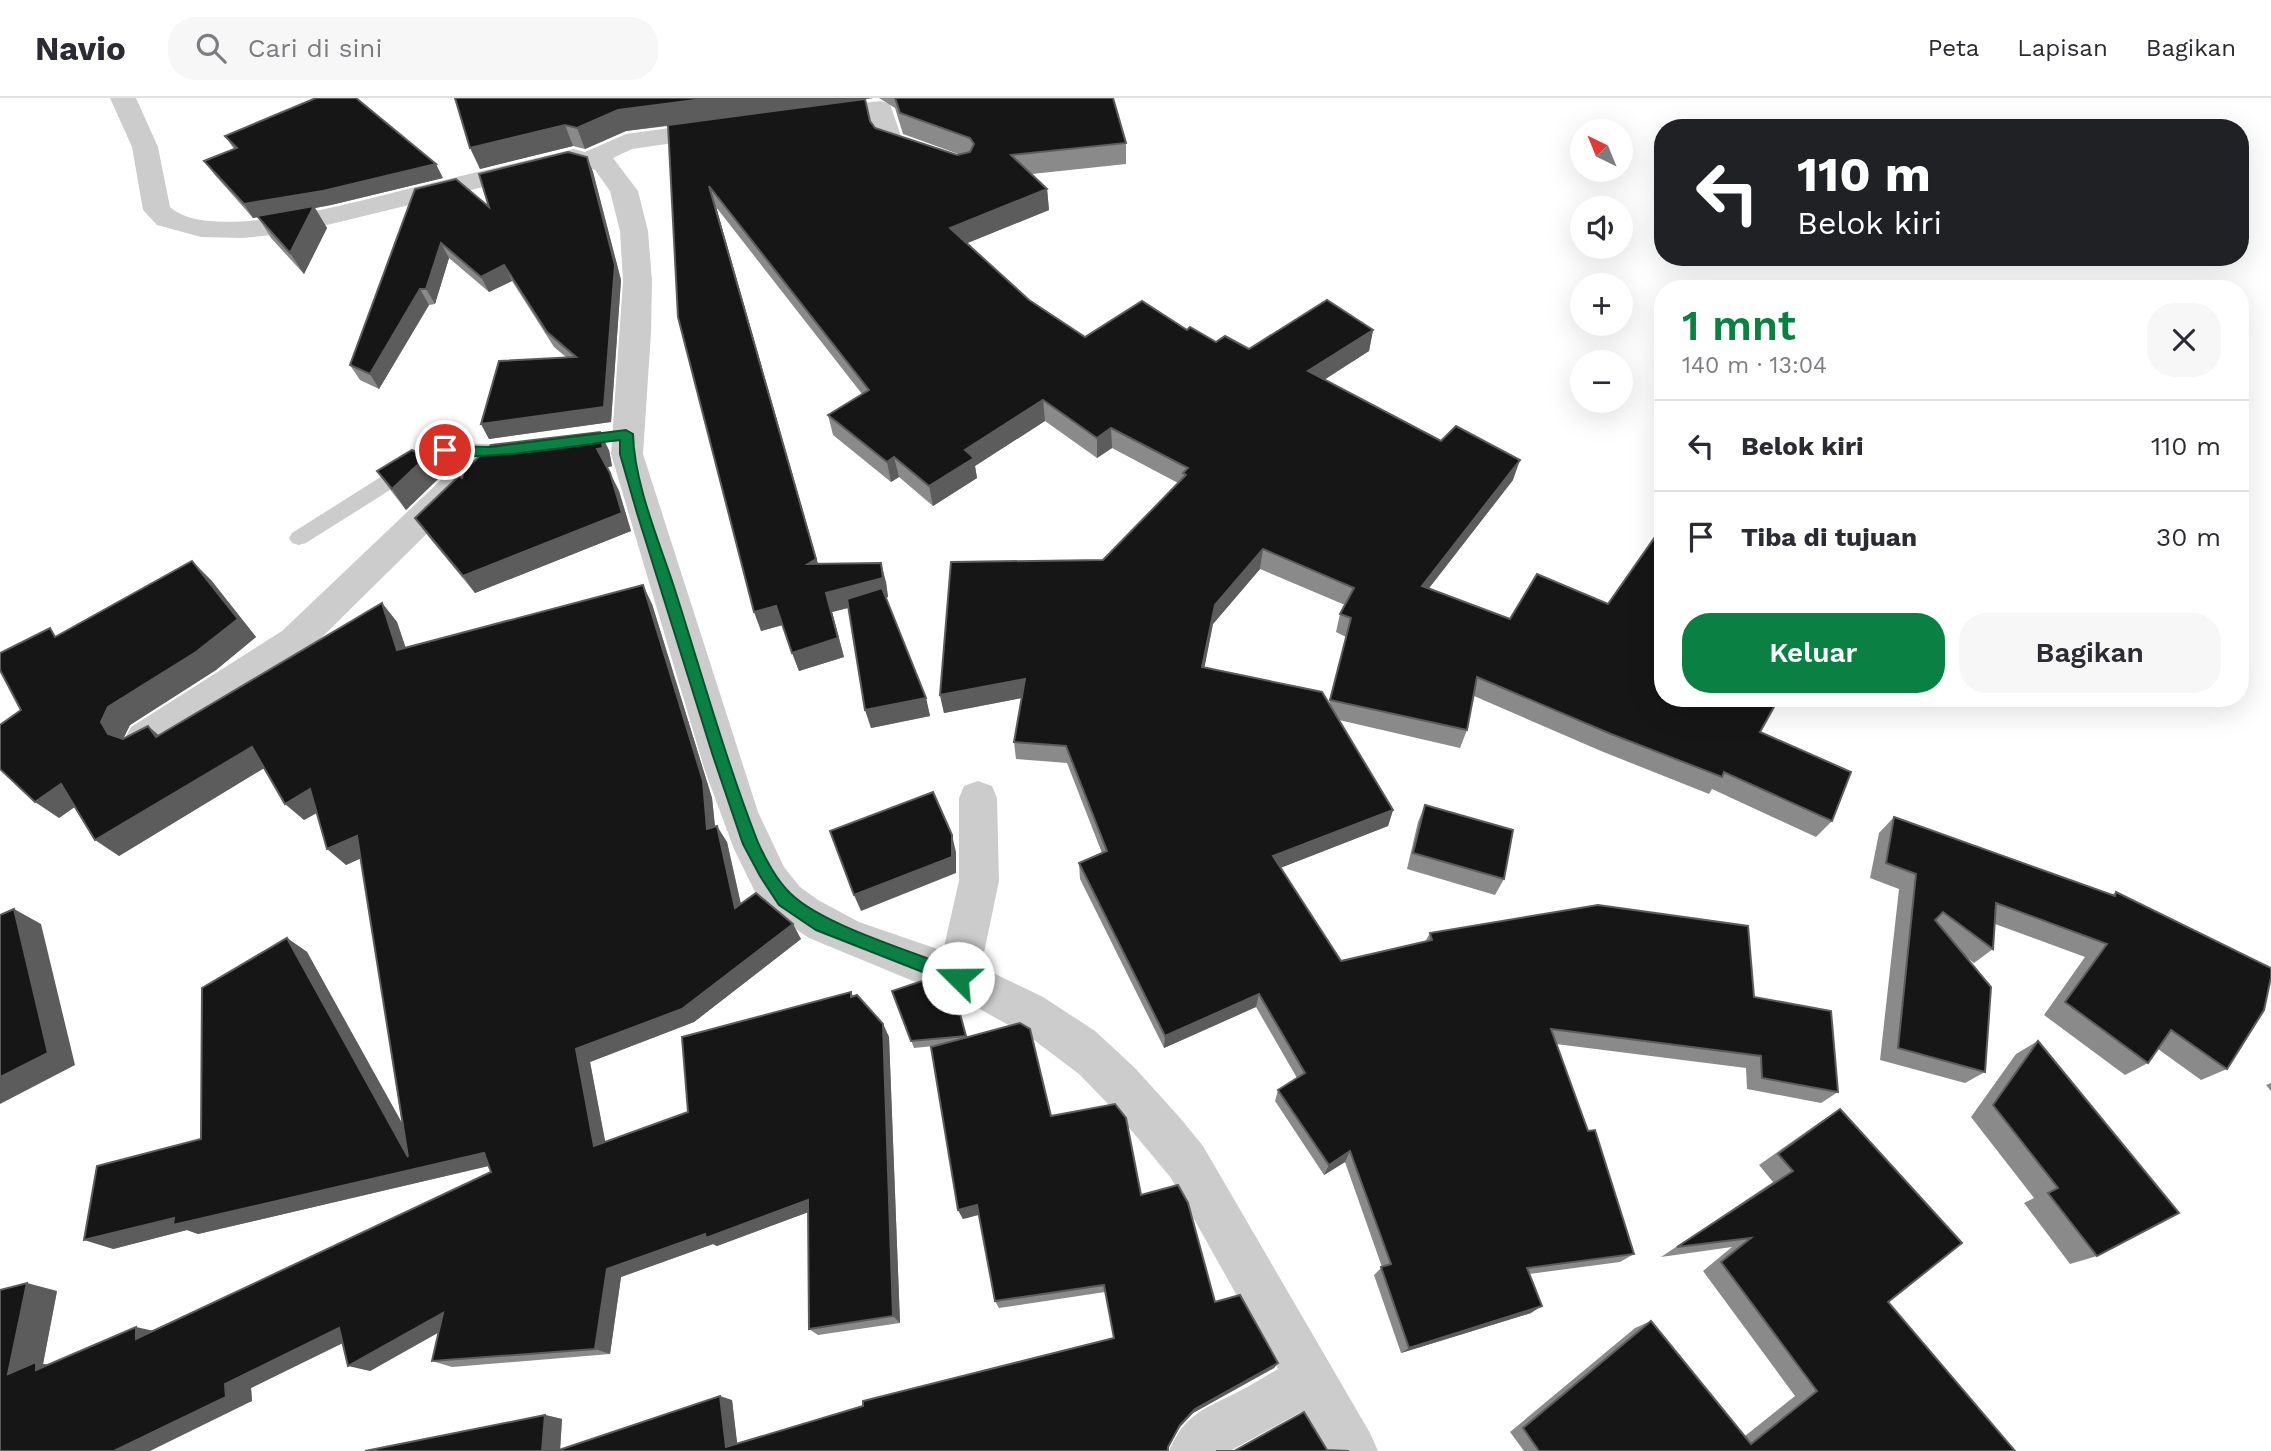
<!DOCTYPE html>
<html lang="id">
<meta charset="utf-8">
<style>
body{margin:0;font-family:"Work Sans",sans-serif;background:#f7f7f7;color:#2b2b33;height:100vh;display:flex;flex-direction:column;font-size:26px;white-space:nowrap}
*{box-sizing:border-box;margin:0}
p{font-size:23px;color:#7c7c81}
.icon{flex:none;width:38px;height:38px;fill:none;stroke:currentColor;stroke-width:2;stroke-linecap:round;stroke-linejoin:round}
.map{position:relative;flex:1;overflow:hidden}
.details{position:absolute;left:1654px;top:182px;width:595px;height:427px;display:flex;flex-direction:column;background:#fff;border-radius:28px;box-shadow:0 7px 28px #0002}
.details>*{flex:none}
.banner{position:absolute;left:1654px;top:21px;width:595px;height:147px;border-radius:28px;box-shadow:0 7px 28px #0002;background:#202124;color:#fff;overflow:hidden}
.needle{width:46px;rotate:317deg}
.controls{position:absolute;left:1570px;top:21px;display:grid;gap:14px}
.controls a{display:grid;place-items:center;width:63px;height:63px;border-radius:50%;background:#fff;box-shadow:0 7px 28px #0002;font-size:35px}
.pin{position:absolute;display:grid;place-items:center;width:60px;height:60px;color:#fff;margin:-30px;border:4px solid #fff;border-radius:50%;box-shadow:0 2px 7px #0007}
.me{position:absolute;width:77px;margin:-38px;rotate:292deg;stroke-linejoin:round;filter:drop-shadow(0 0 5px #0008)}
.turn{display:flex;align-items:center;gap:24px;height:147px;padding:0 28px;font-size:32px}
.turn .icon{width:91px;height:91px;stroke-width:2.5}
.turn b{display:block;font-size:49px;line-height:60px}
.round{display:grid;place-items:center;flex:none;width:74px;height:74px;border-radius:28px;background:#f7f7f7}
.summary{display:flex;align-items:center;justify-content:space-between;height:119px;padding:0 28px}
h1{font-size:42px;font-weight:600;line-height:52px;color:#0b8043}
.cta{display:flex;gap:14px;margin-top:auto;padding:14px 28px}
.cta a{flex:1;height:80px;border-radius:28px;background:#0b8043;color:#fff;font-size:28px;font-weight:600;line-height:80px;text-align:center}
.cta a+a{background:#f7f7f7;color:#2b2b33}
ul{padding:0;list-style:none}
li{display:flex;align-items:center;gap:21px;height:91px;padding:0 28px;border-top:2px solid #e1e1e2}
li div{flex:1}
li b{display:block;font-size:26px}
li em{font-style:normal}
header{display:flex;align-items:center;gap:42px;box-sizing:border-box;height:98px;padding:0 35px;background:#fff;border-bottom:2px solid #e1e1e2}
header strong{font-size:33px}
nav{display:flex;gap:38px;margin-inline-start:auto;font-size:24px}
.search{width:490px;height:63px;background:#f7f7f7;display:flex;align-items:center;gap:18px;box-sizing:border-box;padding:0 24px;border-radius:28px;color:#7c7c81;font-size:26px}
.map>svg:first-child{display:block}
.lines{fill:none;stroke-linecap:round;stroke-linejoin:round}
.service{fill:#ccc;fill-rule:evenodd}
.minor{fill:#ccc;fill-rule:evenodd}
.wall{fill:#8a8a8a;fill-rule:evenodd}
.shaded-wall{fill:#5c5c5c}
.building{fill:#161616;stroke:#5c5c5c;stroke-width:2}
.route{fill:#0b8043;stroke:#07532c;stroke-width:2}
</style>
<header>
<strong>Navio</strong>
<div class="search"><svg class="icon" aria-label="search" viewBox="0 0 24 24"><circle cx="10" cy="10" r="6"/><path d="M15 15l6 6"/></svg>Cari di sini</div>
<nav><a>Peta</a><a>Lapisan</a><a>Bagikan</a></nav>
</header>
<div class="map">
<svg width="2271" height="1353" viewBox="0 0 2271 1353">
<rect width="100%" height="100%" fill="#fff"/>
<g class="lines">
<!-- service -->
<polygon class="service" points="445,345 491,346 498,348 501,353 498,358 491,360 439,361 306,445 299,447 292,445 289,440 292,435 425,351"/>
<!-- minor -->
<g class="minor">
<path d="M110,0h26l22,49 12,60c42,39 201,-10 254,-22 50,-12 100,-24 150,-36l11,3 41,-18 94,-13 9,2 4,6 -4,6 -97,14 -19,9 25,33 10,40 4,50 -1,52 -8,121 115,358 26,55 16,20 18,13 41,22 84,29 16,-70v-83l5,-12 14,-5 14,5 5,12 2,83 -18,86 62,30 52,34 40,37 46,51 22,27 167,287 8,18h-54l-23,-39 -71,39h-61c15,-35 32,-41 65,-57 15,-7 29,-16 44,-25l-107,-191 -55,-66 -37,-38 -49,-37 -54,-30 -167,-69 -37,-25 -17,-21 -21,-43 -29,-78 -94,-317 12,-173 -3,-50 -10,-40 -15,-21 -21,-5 -280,68 -52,5 -41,-1 -44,-12 -14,-15 -11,-63z"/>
<polygon points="881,3 890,6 901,38 937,51 941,57 937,63 928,65 880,49 870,20 814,26 805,23 801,18 805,13 814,10"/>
<polygon points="456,375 468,379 472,387 468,395 308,553 157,651 144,656 131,651 125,640 131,629 282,533 444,379"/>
</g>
</g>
<!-- wall -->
<g class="wall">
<path d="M455,0h418l-8,1 5,22 5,7 82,27h4l-58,-21 -8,-26 -16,-10h234l13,45v21l-94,10 15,15 2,21 -82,33 62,57 56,37 102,-7 29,12 33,7 124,-19 -4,21 -45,29 189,100 -84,108 331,144 72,89 -16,16 -104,-48 -3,5 -108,-43 -127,-55 -7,34 -7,18 -121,-28 54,90 -5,16 -108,42 61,93 84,-19 5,-9 324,64 84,95 -17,11 -74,-14 -1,-21 -190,-24 78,210 -14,8 -91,12 2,39 -130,40 -27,-78 8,-8 -37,-105 -21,13 -49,-74 3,-11 19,-12 -41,-71 -92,41 -84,-169 -1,-16 23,-10 -35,-90 -51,-4 -2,-17 8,-44 -78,15 -4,-18 163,-135 75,-77 -66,-35 -15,10 -52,-37 -70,45 2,12 -44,28 -34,-29 -8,5 -58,-47 -5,-20 34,-21 -146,-187 102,357 68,18 2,15 -2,1 40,100 4,18 -59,12 -22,-120 -17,4 12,45 -45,14 -17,-46 -21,6 -93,-505 -42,5 -41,18 -12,-3 -93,23zM1260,471l85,36 -5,9 -4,18 10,5 -17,67 -125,-37 9,-43z"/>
<polygon points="225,38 443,80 331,107 315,110 327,130 304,176 271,140 258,119 253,120 214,76 204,63 234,51"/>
<polygon points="587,59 593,74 621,182 611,324 489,341 481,326 566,259 554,249 512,183 489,194 449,160 435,206 429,207 379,291 360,282 350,267 415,91 489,109"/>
<polygon points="609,352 612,368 607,369 619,393 631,433 475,495 428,438 415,420 462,380"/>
<polygon points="377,373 439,380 406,412 392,394"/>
<polygon points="211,482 256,539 216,572 130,627 123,641 159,637 382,505 397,524 406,550 652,506 712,700 715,729 727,744 741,806 801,841 694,924 590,964 605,1044 688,1014 851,894 853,898 883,926 889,939 900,1225 818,1237 809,1231 808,1114 717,1148 713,1146 621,1179 610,1256 452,1269 432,1263 438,1235 370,1273 343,1245 251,1290 252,1303 0,1353 57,1193 43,1266 49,1267 152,1233 491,1074 489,1068 198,1136 187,1132 113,1151 201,1041 287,840 307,854 402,1026 361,760 346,767 317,715 304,722 264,670 119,758 75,709 59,720 21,612 58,537"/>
<polygon points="1425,707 1504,781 1495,797 1407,771 1418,724"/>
<polygon points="1894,719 2112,797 2116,794 2227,971 2201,982 2158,951 2148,965 2125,977 2044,917 2085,859 1995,826 1993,851 1974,865 1965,858 1985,974 1965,985 1880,962 1899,791 1870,780 1879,735"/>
<polygon points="892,893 955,897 967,939 1051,1018 1141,1097 1215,1204 1278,1265 1274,1270 1193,1315 1179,1330 1168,1350 1168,1353 365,1353 545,1317 562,1321 560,1352 732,1302 737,1346 1114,1240 1105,1194 999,1210 995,1203 979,1117 963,1121 958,1112 934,948 914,950"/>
<polygon points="2038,943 2097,1158 2070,1166 2024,1105 2034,1100 1971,1019 2016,956"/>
<polygon points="2271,985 2271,993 2266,987"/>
<polygon points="1840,1011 1888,1204 2015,1353 1524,1353 1510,1334 1635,1230 1651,1223 1745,1338 1795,1298 1703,1173 1732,1149 1661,1159 1773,1084 1759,1067 1820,1024"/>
</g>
<!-- shaded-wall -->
<g class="shaded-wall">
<polygon points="711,0 873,0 626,33 585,51 577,30 618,12"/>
<polygon points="565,27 573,48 480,71 470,50"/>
<polygon points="587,59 593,74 621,182 611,324 489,341 481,326 604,309"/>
<polygon points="436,66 443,80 331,107 315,110 327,130 304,176 290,155 313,110 253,120 244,106"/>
<polygon points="709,88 716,109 822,480 808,466"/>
<polygon points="1047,91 1049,112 953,151 950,130"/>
<polygon points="441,145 449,160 435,206 426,191"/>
<polygon points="504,167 512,183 489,194 481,179"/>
<polygon points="420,191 429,207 379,291 370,276"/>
<polygon points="1373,232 1369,253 1305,294 1308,273"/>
<polygon points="1043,302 1045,323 975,368 977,380 933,408 929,388 965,352"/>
<polygon points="1111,330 1112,350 1097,360 1097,340"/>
<polygon points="600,334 609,352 612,368 606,370 597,351"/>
<polygon points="426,359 439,380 406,412 392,391"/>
<polygon points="894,359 899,379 891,384 887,364"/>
<polygon points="1520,362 1513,382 1416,507 1422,488"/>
<polygon points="610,375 619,393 631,433 475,495 463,478"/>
<polygon points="1263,451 1260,471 1213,526 1201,587 1202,569 1215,507"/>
<polygon points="192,463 211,482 256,539 216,572 130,627 123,641 108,636 101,624 108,609"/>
<polygon points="881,465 886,484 888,499 832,514 844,559 799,573 792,555 826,495"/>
<polygon points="643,487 652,506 712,700 717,747 707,731"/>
<polygon points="382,505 397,524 412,570 397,552"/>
<polygon points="776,508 783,527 761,533 754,514"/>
<polygon points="1025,581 1027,599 944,615 940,597"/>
<polygon points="926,600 930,618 871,630 865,612"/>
<polygon points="148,628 169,646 156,639"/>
<polygon points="252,649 271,666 119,758 95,742"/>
<polygon points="61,686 84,702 59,720 35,704"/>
<polygon points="310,691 329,708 304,722 285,706"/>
<polygon points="1393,712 1388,728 1270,774 1273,758"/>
<polygon points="717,728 727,744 745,825 735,810"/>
<polygon points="952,737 956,754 956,775 861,813 854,797"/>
<polygon points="357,738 375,754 346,767 327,751"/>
<polygon points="14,811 41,826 75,967 0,1006 0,979"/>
<polygon points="793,826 801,841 694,924 590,964 608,1058 594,1048 576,951"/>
<polygon points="287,840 307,854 426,1068 484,1055 501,1065 198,1136 187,1132 113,1151 84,1142 408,1059"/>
<polygon points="1259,896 1256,909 1164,950 1165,938"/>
<polygon points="883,926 889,939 900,1225 893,1218"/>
<polygon points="1350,1053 1345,1064 1324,1077 1329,1067"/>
<polygon points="808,1102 817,1111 717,1148 713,1146 621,1179 610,1256 595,1251 607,1171 705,1136"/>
<polygon points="977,1107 981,1116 963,1121 958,1112"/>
<polygon points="27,1185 57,1193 43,1266 66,1270 8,1276"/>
<polygon points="1542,1208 1531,1215 1401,1255 1409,1250"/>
<polygon points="443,1215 462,1221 370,1273 348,1268"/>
<polygon points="136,1229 163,1235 136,1241"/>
<polygon points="339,1230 361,1236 251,1290 252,1303 150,1353 114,1353 225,1286"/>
<polygon points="1278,1265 1274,1270 1193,1315 1179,1330 1167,1352 1180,1327 1195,1311"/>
<polygon points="720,1298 732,1302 738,1352 726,1349"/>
<polygon points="545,1317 562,1321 560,1353 542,1353"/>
</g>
<!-- building -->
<g class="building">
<polygon points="316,0 356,0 436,66 323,93 244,106 204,63 237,50 225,38"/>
<polygon points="455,0 711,0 618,12 577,30 565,27 470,50"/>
<polygon points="895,0 1113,0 1126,45 1011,57 1047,91 950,130 1029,202 1085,239 1142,203 1187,232 1190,229 1216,244 1225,238 1249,251 1327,202 1373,232 1308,273 1441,343 1456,328 1520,362 1422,488 1510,521 1537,476 1608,506 1662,429 1662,600 1779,600 1760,634 1851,674 1832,723 1724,674 1722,679 1611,636 1477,579 1467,632 1330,602 1351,520 1340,516 1354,490 1263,451 1215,507 1202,569 1322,594 1393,712 1273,758 1341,863 1432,842 1430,835 1598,807 1748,828 1754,899 1831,913 1838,994 1762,980 1761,958 1551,931 1588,1033 1595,1032 1634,1156 1527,1170 1542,1208 1409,1250 1381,1169 1391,1166 1350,1053 1329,1067 1278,992 1305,975 1259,896 1165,938 1079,765 1107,753 1066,648 1014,644 1025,581 940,597 951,464 1103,462 1186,377 1183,375 1188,370 1111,330 1097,340 1043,302 965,352 974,360 929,388 894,359 887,364 828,317 869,292 709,88 816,461 808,466 881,465 883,480 826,495 838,540 792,555 776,508 754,514 678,219 668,27 865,1 870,23 875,30 957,57 970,54 974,46 970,40 900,15"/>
<polygon points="568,54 587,59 615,167 604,309 481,326 499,263 576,259 547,234 504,167 481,179 441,145 426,191 420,191 370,276 350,267 415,91 456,81 489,109 479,76"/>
<polygon points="314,108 290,155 257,118"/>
<polygon points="600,334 603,350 597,351 610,375 622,415 463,478 415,420 459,378 462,380 464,373 491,347"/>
<polygon points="412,352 426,359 392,391 377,373"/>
<polygon points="192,463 238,521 196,554 108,609 101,624 108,636 123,641 148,628 156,639 382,505 397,552 643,487 703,683 707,731 717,728 735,810 756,795 793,826 682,911 576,951 594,1048 688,1014 682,939 851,894 851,899 857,897 883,926 893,1218 809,1231 808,1102 706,1140 705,1136 607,1171 595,1251 432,1263 443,1215 348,1268 339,1230 225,1286 226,1299 114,1353 0,1353 0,1192 27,1185 8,1276 36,1264 36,1272 136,1229 136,1241 491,1074 484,1055 173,1127 174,1120 84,1142 97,1068 201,1041 202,890 287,840 408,1059 357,738 327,751 310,691 285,706 252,649 95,742 61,686 35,704 0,671 0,627 21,612 0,572 0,555 50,530 55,539"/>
<polygon points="882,490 926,600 865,612 847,501"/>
<polygon points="933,694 952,737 952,759 854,797 830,733"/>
<polygon points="1425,707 1513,732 1504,781 1413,755"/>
<polygon points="1894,719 2115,798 2116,794 2271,870 2271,879 2264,912 2227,971 2171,932 2148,965 2065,904 2107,846 1996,805 1993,851 1943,814 1935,822 1991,889 1985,974 1898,950 1916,776 1886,765"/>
<polygon points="14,811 48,955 0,979 0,817"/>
<polygon points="922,883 955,897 966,938 911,943 892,893"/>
<polygon points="1020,925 1030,931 1051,1018 1115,1006 1126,1020 1141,1097 1178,1087 1188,1105 1215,1204 1240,1197 1278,1265 1195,1311 1180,1327 1168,1349 1168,1352 1166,1353 556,1353 720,1298 726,1349 863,1308 863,1303 1114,1240 1104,1187 995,1203 977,1107 958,1112 931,949"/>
<polygon points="2038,943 2179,1115 2097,1158 2048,1095 2058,1090 1993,1007"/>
<polygon points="1840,1011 1962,1145 1888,1204 2015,1353 1539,1353 1523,1330 1651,1223 1751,1346 1817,1293 1721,1164 1751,1140 1677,1149 1793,1073 1778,1056"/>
<polygon points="1304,1314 1327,1352 1349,1353 1216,1353 1234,1353"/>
<polygon points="545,1317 542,1353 365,1353"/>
</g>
<!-- route -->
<path class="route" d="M626,332l7,4c1,49 26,107 41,153 27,84 51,171 83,253 7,17 20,41 34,54 33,32 128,60 174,78l2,6 -2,5 -7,3 -142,-56 -37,-25 -19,-29 -17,-32 -30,-88 -76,-243 -17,-59v-14c-28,3 -167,27 -182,10l7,-4 46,1z"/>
</svg>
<div class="controls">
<a><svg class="needle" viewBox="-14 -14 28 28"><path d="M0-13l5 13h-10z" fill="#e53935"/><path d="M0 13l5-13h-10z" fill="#7c7c81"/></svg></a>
<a><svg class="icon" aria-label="sound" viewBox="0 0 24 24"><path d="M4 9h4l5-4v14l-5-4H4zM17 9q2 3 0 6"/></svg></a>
<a>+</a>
<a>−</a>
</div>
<div class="pin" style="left:445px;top:352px;background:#d93025"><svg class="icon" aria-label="arrive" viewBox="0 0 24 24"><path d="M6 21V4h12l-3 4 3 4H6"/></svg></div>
<svg class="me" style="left:958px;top:880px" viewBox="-20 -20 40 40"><circle r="19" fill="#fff"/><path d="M0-13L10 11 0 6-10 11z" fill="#0b8043"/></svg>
<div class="banner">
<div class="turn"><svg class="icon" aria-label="left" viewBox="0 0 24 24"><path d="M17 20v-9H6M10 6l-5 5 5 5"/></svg><div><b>110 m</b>Belok kiri</div></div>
</div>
<section class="details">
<div class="summary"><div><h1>1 mnt</h1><p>140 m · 13:04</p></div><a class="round"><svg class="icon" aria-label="close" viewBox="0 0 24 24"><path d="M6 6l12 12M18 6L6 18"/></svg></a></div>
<ul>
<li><svg class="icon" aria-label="left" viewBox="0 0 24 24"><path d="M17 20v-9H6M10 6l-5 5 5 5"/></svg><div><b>Belok kiri</b></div><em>110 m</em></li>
<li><svg class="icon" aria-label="arrive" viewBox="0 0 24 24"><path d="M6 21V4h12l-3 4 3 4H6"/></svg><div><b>Tiba di tujuan</b></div><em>30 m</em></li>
</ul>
<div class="cta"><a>Keluar</a><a>Bagikan</a></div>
</section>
</div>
